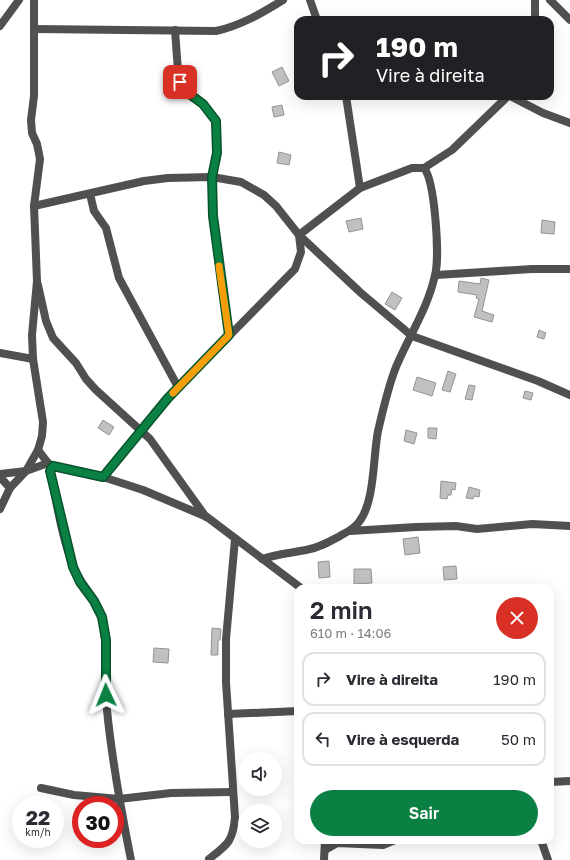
<!DOCTYPE html>
<html lang="pt">
<meta charset="utf-8">
<style>
body{margin:0;font-family:"Golos Text",sans-serif;background:#f7f7f7;color:#2b2b33;height:100vh;display:flex;flex-direction:column;font-size:15px;white-space:nowrap}
*{box-sizing:border-box;margin:0}
p{font-size:13px;color:#7c7c81}
.icon{flex:none;width:22px;height:22px;fill:none;stroke:currentColor;stroke-width:2;stroke-linecap:round;stroke-linejoin:round}
.map{position:relative;flex:1;overflow:hidden}
.panel{position:absolute;left:294px;top:584px;width:260px;height:260px;display:flex;flex-direction:column;background:#fff;border-radius:12px;box-shadow:0 4px 16px #0002}
.panel>*{flex:none}
.guide{position:absolute;left:294px;top:16px;width:260px;height:84px;border-radius:12px;box-shadow:0 4px 16px #0002;background:#202124;color:#fff;overflow:hidden}
.fabs{position:absolute;left:238px;top:752px;display:grid;gap:8px}
.fabs a{display:grid;place-items:center;width:44px;height:44px;border-radius:50%;background:#fff;box-shadow:0 4px 16px #0002;font-size:20px}
.speed{position:absolute;left:12px;top:796px;display:flex;gap:8px;font-size:20px;font-weight:700;text-align:center}
.speed>*{display:grid;place-content:center;width:52px;height:52px;border-radius:50%;background:#fff;box-shadow:0 4px 16px #0002;line-height:1}
.speed small{font-size:10px;font-weight:400}
.speed .limit{border:6px solid #d22;background:#fff;color:#111}
.pin{position:absolute;display:grid;place-items:center;width:34px;height:34px;color:#fff;margin:-17px;border-radius:8px;box-shadow:0 2px 6px #0006}
.me{position:absolute;width:44px;margin:-22px;rotate:358deg;stroke-linejoin:round;filter:drop-shadow(0 0 3px #0008)}
.turn{display:flex;align-items:center;gap:14px;height:84px;padding:0 16px;font-size:18px}
.turn .icon{width:52px;height:52px;stroke-width:2.5}
.turn b{display:block;font-size:28px;line-height:34px}
.round{display:grid;place-items:center;flex:none;width:42px;height:42px;border-radius:21px;background:#f7f7f7}
.summary{display:flex;align-items:center;justify-content:space-between;height:68px;padding:0 16px}
h1{font-size:24px;font-weight:600;line-height:30px}
.action{display:flex;gap:8px;margin-top:auto;padding:8px 16px}
.action a{flex:1;height:46px;border-radius:24px;background:#0b8043;color:#fff;font-size:16px;font-weight:600;line-height:46px;text-align:center}
ul{padding:0;list-style:none}
li{display:flex;align-items:center;gap:12px;height:54px;margin:0 8px 6px;padding:0 8px;border:2px solid #e1e1e2;border-radius:12px}
li div{flex:1}
li b{display:block;font-size:15px}
li em{font-style:normal}
.map>svg:first-child{display:block}
.building{fill:#c0c0c0;stroke:#949494}
.lines{fill:none;stroke-linecap:round;stroke-linejoin:round}
.minor{stroke:#505050;stroke-width:8}
.tertiary{stroke:#505050;stroke-width:8}
.route-casing{stroke:#07532c;stroke-width:10}
.route{stroke:#0b8043;stroke-width:7}
.slow{stroke:#f59e0b;stroke-width:7}
</style>
<div class="map">
<svg width="570" height="860" viewBox="0 0 570 860">
<rect width="100%" height="100%" fill="#fff"/>
<!-- building -->
<g class="building">
<polygon points="282,67 289,81 279,86 272,72"/>
<polygon points="282,105 284,115 274,117 272,107"/>
<polygon points="279,152 291,155 289,165 277,163"/>
<polygon points="361,218 363,229 349,232 346,221"/>
<polygon points="542,220 555,222 554,234 541,233"/>
<polygon points="481,278 489,280 482,311 494,315 492,322 474,317 479,299 476,298 477,295 458,292 459,281 480,284"/>
<polygon points="392,292 402,298 395,310 385,304"/>
<polygon points="539,330 546,333 544,339 537,337"/>
<polygon points="448,371 456,374 450,392 442,390"/>
<polygon points="417,377 436,383 432,396 413,390"/>
<polygon points="469,385 475,386 472,400 465,399"/>
<polygon points="525,391 533,393 531,400 523,398"/>
<polygon points="103,420 114,427 109,435 98,428"/>
<polygon points="428,428 437,428 436,439 428,438"/>
<polygon points="406,430 417,433 414,444 404,441"/>
<polygon points="441,481 456,483 455,490 452,489 451,495 448,495 447,499 440,498"/>
<polygon points="469,487 480,490 479,497 474,496 473,499 466,498"/>
<polygon points="418,537 420,553 405,555 403,539"/>
<polygon points="329,561 330,577 319,578 318,562"/>
<polygon points="456,566 457,579 444,580 443,567"/>
<polygon points="354,569 371,569 372,583 354,584"/>
<polygon points="212,628 221,629 220,640 218,640 218,655 211,655"/>
<polygon points="154,648 169,649 168,663 153,662"/>
</g>
<g class="lines">
<!-- minor -->
<g class="minor">
<polyline points="310,0 317,20"/>
<polyline points="535,0 535,20"/>
<polyline points="550,0 570,20"/>
<path d="M35,29l181,2c24,-5 46,-18 67,-31"/>
<polyline points="175,30 178,71 180,82 184,90 203,104 216,121 217,153 212,177 213,217 229,335"/>
<polyline points="346,96 360,188"/>
<polyline points="510,96 543,113 570,123"/>
<polyline points="424,168 452,150 508,96"/>
<polyline points="90,194 94,211 106,228 119,278 178,387"/>
<polyline points="34,206 144,181 168,178 212,177 241,182 264,195 276,206 299,235 361,293 412,336 538,381 570,395"/>
<polyline points="436,275 532,269 570,269"/>
<polyline points="38,285 46,321 53,338 76,363 86,379 96,390 150,439 206,517"/>
<polyline points="0,353 33,359"/>
<polyline points="38,450 48,463 53,466 103,477 143,490 207,517 301,588"/>
<path d="M53,466l-3,3 1,6c6,30 11,62 22,91 7,19 25,33 29,53 7,30 2,61 5,91 5,51 14,100 24,150"/>
<polyline points="0,474 26,471 48,463"/>
<polyline points="0,477 10,488"/>
<path d="M103,477l65,-79 127,-129 6,-17 -2,-17 61,-47 52,-20h12c11,13 16,90 11,107 -7,33 -26,61 -39,92 -8,20 -13,43 -18,64 -5,25 -3,71 -19,91 -5,7 -12,10 -19,14 -11,6 -22,12 -34,14 -15,3 -29,4 -44,9"/>
<polyline points="350,531 416,527 456,526 477,529 532,524 570,526"/>
<polyline points="228,714 298,711"/>
<polyline points="550,782 570,781"/>
<polyline points="41,788 74,795 119,799 171,793 233,792"/>
<polyline points="541,840 548,860"/>
<polyline points="325,850 337,843 383,845 395,840"/>
<path d="M209,859c18,-14 24,-17 26,-42l-9,-135v-43l9,-100"/>
<polyline points="324,860 325,840"/>
</g>
<!-- tertiary -->
<g class="tertiary">
<polyline points="0,26 19,0"/>
<polyline points="0,509 10,488 26,471 38,450 42,436 43,422 33,359 32,335 37,281 34,206 40,159 37,144 32,133 31,120 34,96 34,0"/>
</g>
</g>
<g class="lines">
<defs>
<polyline id="route" points="106,695 106,640 102,617 94,601 80,582 73,567 50,471 53,466 103,477 168,398 229,335 213,216 212,177 217,153 216,121 203,104 184,90 180,82"/>
</defs>
<!-- route casing -->
<use href="#route" class="route-casing"/>
<!-- route -->
<use href="#route" class="route"/>
<!-- slow -->
<polyline class="slow" points="173,393 229,335 219,266"/>
</g>
</svg>
<div class="fabs">
<a><svg class="icon" aria-label="sound" viewBox="0 0 24 24"><path d="M4 9h4l5-4v14l-5-4H4zM17 9q2 3 0 6"/></svg></a>
<a><svg class="icon" aria-label="layers" viewBox="0 0 24 24"><path d="M12 4l9 5-9 5-9-5zM3 14l9 5 9-5"/></svg></a>
</div>
<div class="speed"><div>22<small>km/h</small></div><div class="limit">30</div></div>
<div class="pin" style="left:180px;top:82px;background:#d93025"><svg class="icon" aria-label="arrive" viewBox="0 0 24 24"><path d="M6 21V4h12l-3 4 3 4H6"/></svg></div>
<svg class="me" style="left:106px;top:695px" viewBox="-20 -20 40 40"><path d="M0-17L14 15 0 8-14 15z" fill="#0b8043" stroke="#fff" stroke-width="4"/></svg>
<div class="guide">
<div class="turn"><svg class="icon" aria-label="right" viewBox="0 0 24 24"><path d="M7 20v-9h11M14 6l5 5-5 5"/></svg><div><b>190 m</b>Vire à direita</div></div>
</div>
<section class="panel">
<div class="summary"><div><h1>2 min</h1><p>610 m · 14:06</p></div><a class="round" style="background:#d93025;color:#fff"><svg class="icon" aria-label="close" viewBox="0 0 24 24"><path d="M6 6l12 12M18 6L6 18"/></svg></a></div>
<ul>
<li><svg class="icon" aria-label="right" viewBox="0 0 24 24"><path d="M7 20v-9h11M14 6l5 5-5 5"/></svg><div><b>Vire à direita</b></div><em>190 m</em></li>
<li><svg class="icon" aria-label="left" viewBox="0 0 24 24"><path d="M17 20v-9H6M10 6l-5 5 5 5"/></svg><div><b>Vire à esquerda</b></div><em>50 m</em></li>
</ul>
<div class="action"><a>Sair</a></div>
</section>
</div>
